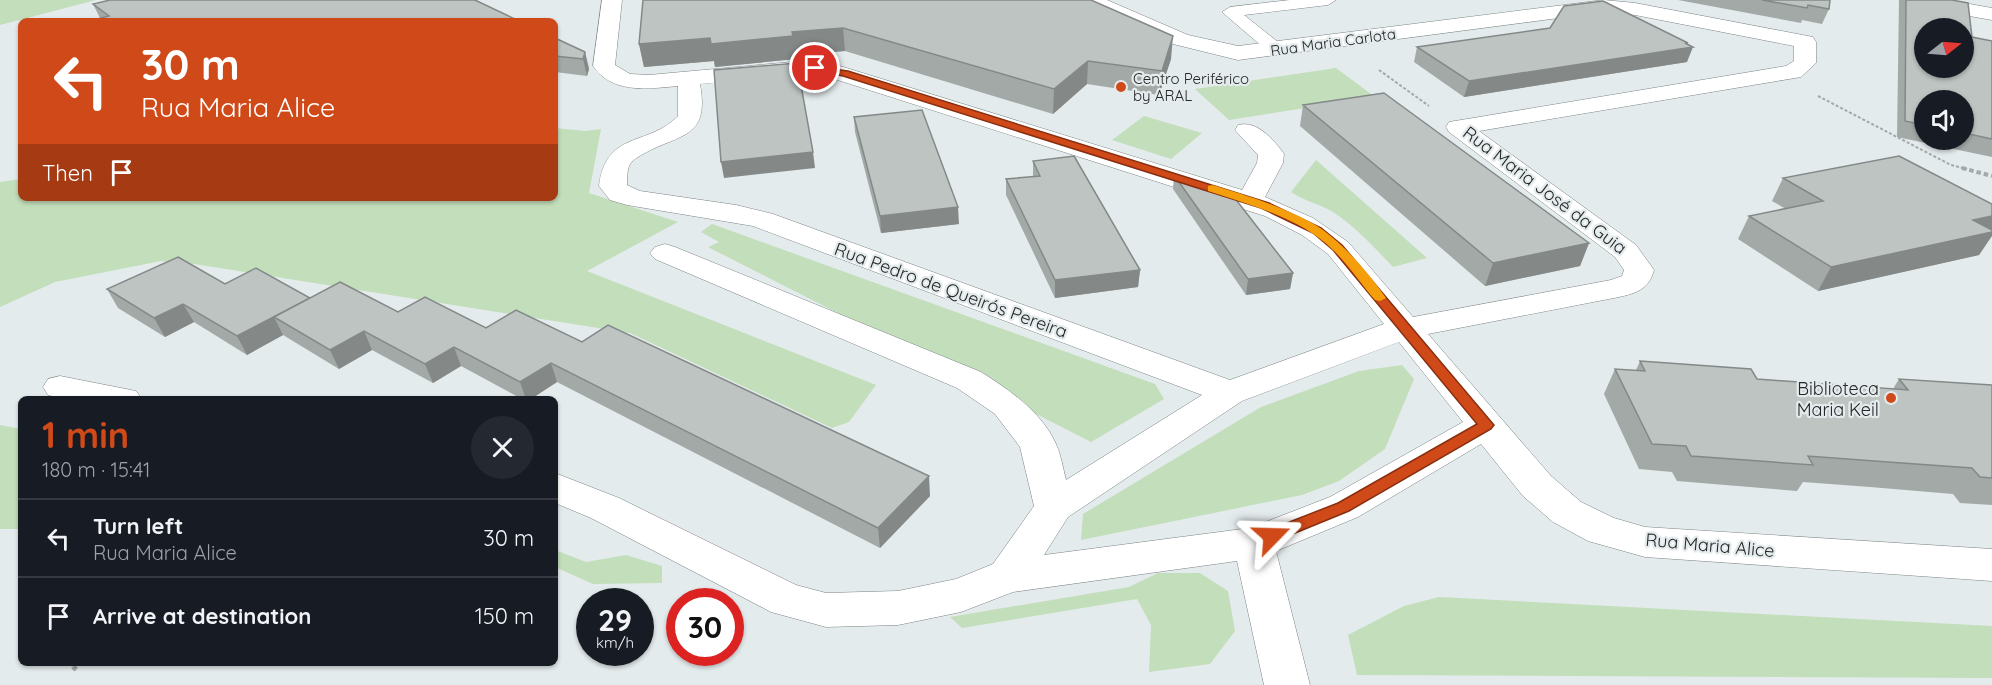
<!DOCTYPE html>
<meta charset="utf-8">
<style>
body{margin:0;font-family:Quicksand,sans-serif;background:#242831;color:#f1f3f6;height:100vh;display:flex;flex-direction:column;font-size:22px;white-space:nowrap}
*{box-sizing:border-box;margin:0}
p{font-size:20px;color:#9ea1a6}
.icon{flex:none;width:33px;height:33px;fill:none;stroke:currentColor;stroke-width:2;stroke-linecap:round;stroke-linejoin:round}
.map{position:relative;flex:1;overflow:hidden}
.details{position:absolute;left:18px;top:396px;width:540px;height:270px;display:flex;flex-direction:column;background:#171b24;border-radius:9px;box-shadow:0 2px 4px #0004}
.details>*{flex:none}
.guide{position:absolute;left:18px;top:18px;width:540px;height:183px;border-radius:9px;box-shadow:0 2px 4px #0004;background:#d04918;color:#fff;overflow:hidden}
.needle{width:39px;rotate:73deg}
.tools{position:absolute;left:1914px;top:18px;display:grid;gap:12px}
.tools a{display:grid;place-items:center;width:60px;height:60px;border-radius:50%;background:#171b24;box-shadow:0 2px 4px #0004;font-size:30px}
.speed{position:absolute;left:576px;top:588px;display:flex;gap:12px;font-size:30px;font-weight:700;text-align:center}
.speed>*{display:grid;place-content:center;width:78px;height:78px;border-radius:50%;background:#171b24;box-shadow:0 2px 4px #0004;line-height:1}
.speed small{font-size:15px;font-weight:400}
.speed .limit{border:9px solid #d22;background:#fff;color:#111}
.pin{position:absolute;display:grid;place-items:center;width:51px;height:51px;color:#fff;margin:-26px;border:3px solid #fff;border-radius:50%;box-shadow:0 2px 6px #0007}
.me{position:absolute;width:66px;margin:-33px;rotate:68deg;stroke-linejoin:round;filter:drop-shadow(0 0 4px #0008)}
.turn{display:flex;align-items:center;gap:21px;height:126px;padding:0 24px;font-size:27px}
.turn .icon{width:78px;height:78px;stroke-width:2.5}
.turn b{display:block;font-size:42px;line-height:51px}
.then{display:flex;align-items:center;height:57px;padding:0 24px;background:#0003;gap:12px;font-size:22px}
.round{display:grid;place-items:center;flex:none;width:63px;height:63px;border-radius:32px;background:#242831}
.headline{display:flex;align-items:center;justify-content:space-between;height:102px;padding:0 24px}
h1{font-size:36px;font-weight:700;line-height:45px;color:#d04918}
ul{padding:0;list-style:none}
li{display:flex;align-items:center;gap:18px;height:78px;padding:0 24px;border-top:2px solid #363941}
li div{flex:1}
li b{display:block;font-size:22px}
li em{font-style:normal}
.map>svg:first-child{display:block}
.green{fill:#c2debb}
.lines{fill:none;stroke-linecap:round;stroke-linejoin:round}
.lane-casing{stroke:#7d8486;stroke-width:1}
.street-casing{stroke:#7d8486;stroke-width:1}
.path-far2{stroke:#a3a8a9;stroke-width:2;stroke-dasharray:3 2;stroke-linecap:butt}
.path-far1{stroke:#a3a8a9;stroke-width:4;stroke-dasharray:4.5 3;stroke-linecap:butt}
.path{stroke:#a3a8a9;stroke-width:4.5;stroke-dasharray:5 4;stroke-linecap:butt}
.lane{fill:#fff;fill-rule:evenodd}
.street{fill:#fff;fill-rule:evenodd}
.wall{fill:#a3a9a7;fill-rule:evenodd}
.shaded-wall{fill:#848988}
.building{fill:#bdc4c2;stroke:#848988;stroke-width:1.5;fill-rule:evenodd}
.route{fill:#d04918;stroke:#872f10;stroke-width:1.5}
.slow{fill:#f59e0b}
.poi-dot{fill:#d04918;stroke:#e4ebec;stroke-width:2}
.labels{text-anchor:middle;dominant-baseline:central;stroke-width:4.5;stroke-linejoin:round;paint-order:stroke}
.far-street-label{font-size:15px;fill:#252728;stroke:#e4ebec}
.far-poi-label{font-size:15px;fill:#252728;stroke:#e4ebec;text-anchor:start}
.street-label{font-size:18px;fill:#252728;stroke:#e4ebec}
.poi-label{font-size:18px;fill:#252728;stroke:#e4ebec;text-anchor:end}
</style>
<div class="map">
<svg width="1992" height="685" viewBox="0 0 1992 685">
<rect width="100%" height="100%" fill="#e4ebec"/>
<!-- green -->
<g class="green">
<polygon points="0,0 96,0 0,25"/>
<polygon points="1336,68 1375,97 1229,120 1195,89"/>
<polygon points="1144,116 1202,133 1171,159 1112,140"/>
<polygon points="555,128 585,131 601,129 589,193 678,222 587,271 876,385 849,422 832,428 630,333 194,264 161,261 55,282 0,307 0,182 21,179 21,198 555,198"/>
<path d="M1316,160l111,98 -34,9c-19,-20 -37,-40 -60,-55 -13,-8 -29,-11 -42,-20z"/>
<polygon points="712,224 1155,384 1164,399 1091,442 708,247 719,242 701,232"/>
<polygon points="1402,365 1414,379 1385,449 1339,481 1302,495 1081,540 1083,514 1261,407 1359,371"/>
<polygon points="0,425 21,429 21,529 0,529"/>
<polygon points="555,550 586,562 626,555 662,566 662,583 593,584 555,567"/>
<polygon points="1158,573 1200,573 1228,591 1235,631 1210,664 1149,672 1151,625 1137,599 962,628 950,617 1129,587"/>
<polygon points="1439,597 1992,626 1992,678 1357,675 1348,635 1404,606"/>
</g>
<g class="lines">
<defs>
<polygon id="lane" points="1290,0 1336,0 1328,5 1244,15 1283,46 1285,50 1283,54 1271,54 1222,12 1230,7"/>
<g id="street">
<path d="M602,0h20l-7,65 15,9 19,1 154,-14 24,1 415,128 15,-27 1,-8 -23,-25 3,-5c19,-5 35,14 46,29l-1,9 -18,34 48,21 35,24 65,75 198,-37 11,-4 2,-6 -9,-13 -166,-125 -3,-5 3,-5 337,-56 8,-5v-15l-159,-31 -30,-3 -367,48 -65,-16 -89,-40 -3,-4h26l81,35 50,11 366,-46 31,3 178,34 3,5v21l-15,14 -322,54 157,114 18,25c-5,19 -17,23 -35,27l-191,37 123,142 30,26 33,16 31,9 347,22v32l-347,-24 -57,-16 -35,-19 -30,-26 -42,-52 -123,73 -82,34 34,134h-46l-27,-124 -224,31 -52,20 -63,13 -72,2 -55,-15 -180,-94 -36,-15v-30l64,25 177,87 30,8 72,-2 58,-12 37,-15 41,-58 -14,-59 -25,-33 -38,-26 -302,-129 -5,-6 5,-6 10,-3 10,3 306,125c28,18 61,40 75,72 5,11 7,24 10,36l136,-85 -449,-169 -126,-21 -17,-5 -11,-14c7,-56 49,-39 79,-70v-30c-31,3 -66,8 -85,-20zM803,75l22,1 440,140 37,19 26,19 56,70 -154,56 -457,-166 -37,-9 -96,-14 -13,-6c0,-6 0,-13 2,-19 3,-6 9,-9 14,-12 38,-21 67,-15 57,-70zM1399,342l64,80 -133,75 -80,31 -206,27 24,-38 174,-116z"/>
<polygon points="1903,0 1947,0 1992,8 1992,20 1913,6 1906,4"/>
<polygon points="60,376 136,391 142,399 64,399 48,395 43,387 48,379"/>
</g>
</defs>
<!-- lane casing -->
<use href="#lane" class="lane-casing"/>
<!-- street casing -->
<use href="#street" class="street-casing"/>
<!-- path-far2 -->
<g class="path-far2">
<polyline points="1379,70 1429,106"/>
<polyline points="1818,96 1951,165 1967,169"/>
</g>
<!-- path-far1 -->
<polyline class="path-far1" points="1962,168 1992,176"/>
<!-- path -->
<polyline class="path" points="73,670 79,663"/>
<!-- lane -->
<use href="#lane" class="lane"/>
<!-- street -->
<use href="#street" class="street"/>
</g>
<!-- wall -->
<g class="wall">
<polygon points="643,0 1171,59 1159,95 1087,84 1053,114 845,51 795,55 796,59 715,67 714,61 644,67 639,44"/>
<polygon points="1678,0 1830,0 1829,9 1822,24 1802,20 1801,23"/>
<path d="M1899,0h53l20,37 20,4v116l-95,-20zM1924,100h40v40h-40z"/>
<polygon points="93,4 519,21 100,18"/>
<polygon points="555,38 585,52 589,69 587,76 555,72"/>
<polygon points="1688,43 1687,62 1464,97 1414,62 1417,47"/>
<polygon points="1303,105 1589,243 1580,266 1485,286 1300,126"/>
<polygon points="854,117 959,224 881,233 855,132"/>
<polygon points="1033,161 1140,270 1138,287 1055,298 1006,195 1006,179 1033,177"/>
<polygon points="1174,175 1293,273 1290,289 1246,295 1173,189"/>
<polygon points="1783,178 1991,236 1979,255 1818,291 1738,239 1749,216 1786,209 1772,201"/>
<polygon points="225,284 486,328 582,342 930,496 880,548 557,382 531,399 522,399 461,366 433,383 372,350 339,369 283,335 247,355 194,322 165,337 118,308 107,289"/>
<polygon points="1640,361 1757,379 1893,389 1899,379 1992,385 1992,505 1960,503 1953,494 1870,487 1803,482 1797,491 1677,481 1672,472 1639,469 1604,394 1615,369 1636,370"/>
</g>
<!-- shaded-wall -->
<g class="shaded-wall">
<polygon points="843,28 845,51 795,55 796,59 715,67 714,61 644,67 639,44"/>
<polygon points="1173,36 1171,59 1159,95 1162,71"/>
<polygon points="1685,43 1688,43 1686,48 1693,47 1687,62 1464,97 1469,81"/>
<polygon points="585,52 589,69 587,76 583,59"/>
<polygon points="1088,61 1087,84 1053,114 1054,89"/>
<polygon points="813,152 815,168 724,178 721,162"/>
<polygon points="958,207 959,224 881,233 880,216"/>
<polygon points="1992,216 1992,236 1979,255 1818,291 1831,267 1973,220"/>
<polygon points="1589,243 1580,266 1485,286 1493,263"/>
<polygon points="1140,270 1138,287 1055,298 1055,280"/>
<polygon points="1293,273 1290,289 1246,295 1248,279"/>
<polygon points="183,304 194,322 165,337 154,318"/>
<polygon points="274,317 283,335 247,355 237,336"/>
<polygon points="364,331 372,350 339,369 330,350"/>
<polygon points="454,347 461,366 433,383 425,364"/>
<polygon points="551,363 557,382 531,399 526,399 520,382"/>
<polygon points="929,476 930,496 880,548 878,528"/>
</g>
<!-- building -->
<g class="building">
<polygon points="110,0 475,0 519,21 90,21 109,16 93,4"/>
<polygon points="643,0 1091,0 1173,36 1162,71 1088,61 1054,89 843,28 792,32 793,36 711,44 710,38 639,44"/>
<polygon points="1762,0 1830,0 1829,9 1808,5 1807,8"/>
<path d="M1906,0h46l16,3 4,34 20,4v98l-28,-6v-33h-40v25l-19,-4zM1924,28h40v40h-40z"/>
<polygon points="1603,1 1688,43 1685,43 1693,47 1469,81 1417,47 1550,28 1564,6"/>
<polygon points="555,38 585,52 583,59 555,56"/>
<polygon points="797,63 813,152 721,162 714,70"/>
<polygon points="1384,93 1589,243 1493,263 1303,105"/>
<polygon points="922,110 958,207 880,216 854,117"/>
<polygon points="1074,156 1140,270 1055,280 1006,179 1040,176 1033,161"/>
<polygon points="1899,156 1992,204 1992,216 1973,220 1992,230 1992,232 1831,267 1749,216 1823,201 1783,178"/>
<polygon points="1174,175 1230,192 1293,273 1248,279"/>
<polygon points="178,257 225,284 256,268 310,298 237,336 183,304 154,318 107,289"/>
<polygon points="340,282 398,312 425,297 486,328 516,310 582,342 608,325 929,476 878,528 551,363 520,382 454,347 425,364 364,331 330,350 274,317"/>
<polygon points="1640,361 1751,369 1757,379 1908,390 1899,379 1992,385 1992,478 1980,477 1972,468 1888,462 1808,456 1813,465 1691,456 1686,446 1652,444 1615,369 1645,371"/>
</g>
<!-- route -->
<polygon class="route" points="811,66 848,71 1269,203 1321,228 1342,245 1494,425 1491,429 1349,511 1278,540 1272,542 1266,540 1264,536 1266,531 1338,503 1477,424 1333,250 1313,233 1261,208 843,76 811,70"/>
<!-- slow -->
<path class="slow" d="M1212,185c31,9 85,26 111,45 24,18 46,43 63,68l-6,3 -5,-1c-14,-16 -26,-35 -42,-50 -32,-32 -83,-45 -125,-59v-5z"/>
<!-- markers -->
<g class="poi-dot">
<circle cx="1121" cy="87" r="6"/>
<circle cx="1891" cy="398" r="6"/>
</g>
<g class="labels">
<!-- far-street labels -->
<g class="far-street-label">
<text transform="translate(1333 42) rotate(-8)">Rua Maria Carlota</text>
</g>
<!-- far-poi labels -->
<g class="far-poi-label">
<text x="1133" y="78">Centro Periférico<tspan x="1133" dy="17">by ARAL</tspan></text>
</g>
<!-- street labels -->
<g class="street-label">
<text transform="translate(1545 190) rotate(37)">Rua Maria José da Guia</text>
<text transform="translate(951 290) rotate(20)">Rua Pedro de Queirós Pereira</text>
<text transform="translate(1710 545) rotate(5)">Rua Maria Alice</text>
</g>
<!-- poi labels -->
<g class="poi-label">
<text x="1879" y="388">Biblioteca<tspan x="1879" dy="21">Maria Keil</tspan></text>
</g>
</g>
</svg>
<div class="tools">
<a><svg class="needle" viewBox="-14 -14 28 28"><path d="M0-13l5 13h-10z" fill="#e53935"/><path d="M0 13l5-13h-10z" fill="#9ea1a6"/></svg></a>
<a><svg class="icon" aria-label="sound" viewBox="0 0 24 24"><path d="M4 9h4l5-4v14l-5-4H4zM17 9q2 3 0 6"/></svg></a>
</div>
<div class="speed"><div>29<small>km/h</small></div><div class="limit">30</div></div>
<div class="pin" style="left:815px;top:68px;background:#d93025"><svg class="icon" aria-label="arrive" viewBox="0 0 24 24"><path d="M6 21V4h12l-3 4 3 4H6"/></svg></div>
<svg class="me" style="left:1272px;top:536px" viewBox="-20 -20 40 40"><path d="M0-17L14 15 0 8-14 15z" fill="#d04918" stroke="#fff" stroke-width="4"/></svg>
<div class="guide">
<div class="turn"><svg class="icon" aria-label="left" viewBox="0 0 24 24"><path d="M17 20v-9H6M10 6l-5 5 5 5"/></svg><div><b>30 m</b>Rua Maria Alice</div></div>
<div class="then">Then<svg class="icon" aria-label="arrive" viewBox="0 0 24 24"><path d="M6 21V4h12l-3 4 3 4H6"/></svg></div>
</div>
<section class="details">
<div class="headline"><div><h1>1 min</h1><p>180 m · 15:41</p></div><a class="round"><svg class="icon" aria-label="close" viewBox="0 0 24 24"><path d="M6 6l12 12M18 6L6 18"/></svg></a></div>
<ul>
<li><svg class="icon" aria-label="left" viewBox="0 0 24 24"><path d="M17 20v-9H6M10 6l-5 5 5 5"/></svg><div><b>Turn left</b><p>Rua Maria Alice</p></div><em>30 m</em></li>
<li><svg class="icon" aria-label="arrive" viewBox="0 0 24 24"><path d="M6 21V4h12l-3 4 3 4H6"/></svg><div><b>Arrive at destination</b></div><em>150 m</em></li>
</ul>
</section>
</div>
